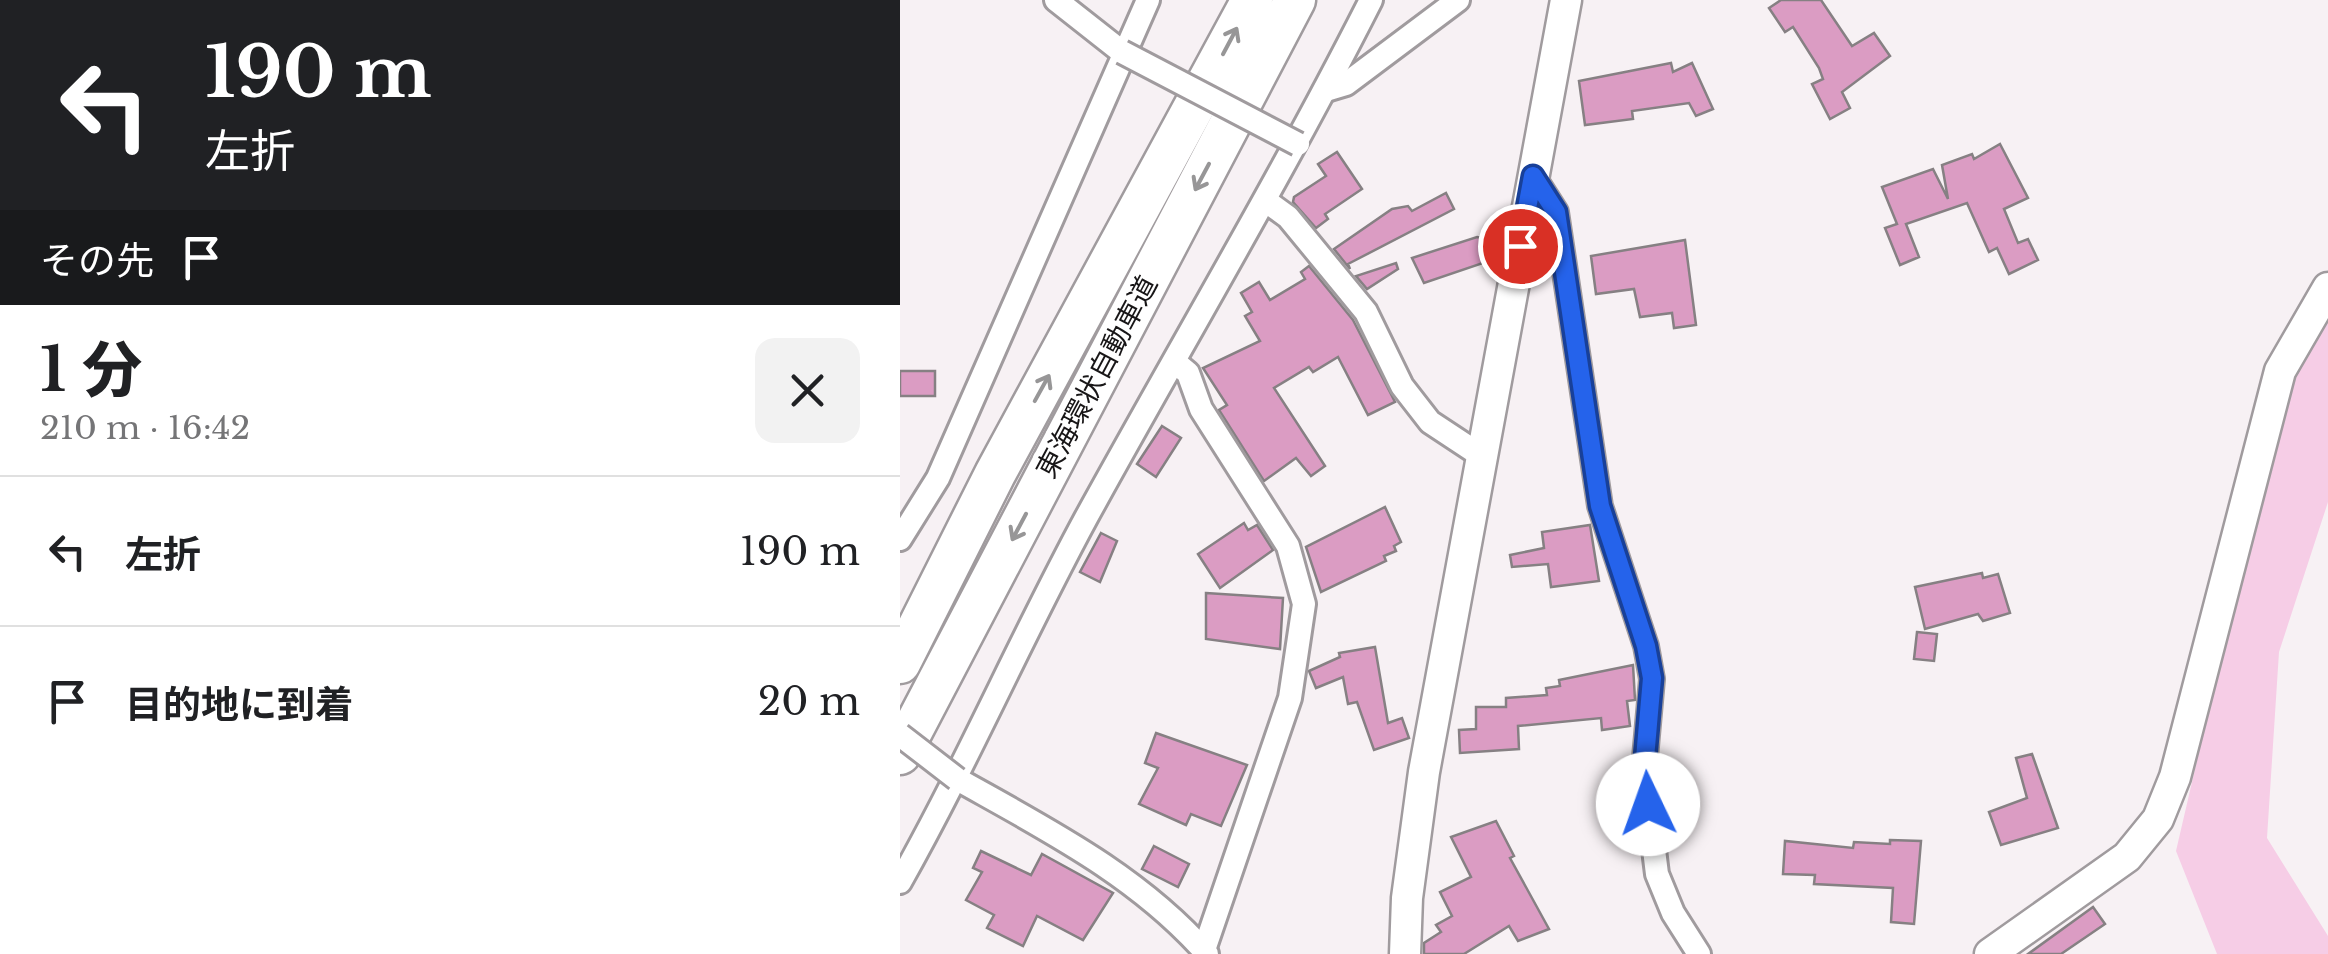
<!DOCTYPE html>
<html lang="ja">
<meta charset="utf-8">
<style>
body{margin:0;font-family:"Libre Baskerville","Noto Sans JP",serif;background:#f2f2f2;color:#202124;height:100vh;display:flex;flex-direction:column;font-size:38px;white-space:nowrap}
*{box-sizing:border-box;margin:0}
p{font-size:32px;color:#757577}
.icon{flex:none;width:55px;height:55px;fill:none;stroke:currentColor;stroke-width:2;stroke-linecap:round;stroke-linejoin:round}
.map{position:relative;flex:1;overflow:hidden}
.sheet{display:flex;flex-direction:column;background:#fff;width:900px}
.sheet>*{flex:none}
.top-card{background:#202124;color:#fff;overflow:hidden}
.pin{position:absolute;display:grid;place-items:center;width:85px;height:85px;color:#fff;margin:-42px;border:5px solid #fff;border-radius:50%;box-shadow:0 2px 10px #0007}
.me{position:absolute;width:110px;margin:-55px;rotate:357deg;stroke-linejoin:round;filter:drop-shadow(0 0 8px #0008)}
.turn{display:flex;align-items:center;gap:35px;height:210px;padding:0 40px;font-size:45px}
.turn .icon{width:130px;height:130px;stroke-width:2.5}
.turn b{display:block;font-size:70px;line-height:85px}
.then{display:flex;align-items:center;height:95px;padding:0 40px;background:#0003;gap:20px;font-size:38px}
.round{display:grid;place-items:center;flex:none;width:105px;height:105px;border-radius:20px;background:#f2f2f2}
.summary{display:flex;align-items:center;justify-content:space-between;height:170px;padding:0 40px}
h1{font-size:60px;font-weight:800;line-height:75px}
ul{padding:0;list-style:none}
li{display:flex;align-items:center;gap:30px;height:150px;padding:0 40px;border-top:2px solid #e0e0e0}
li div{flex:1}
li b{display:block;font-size:38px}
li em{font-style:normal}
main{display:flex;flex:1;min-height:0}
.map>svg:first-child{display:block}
.green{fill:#f6cde6}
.building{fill:#db9cc3;stroke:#868083;stroke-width:2.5}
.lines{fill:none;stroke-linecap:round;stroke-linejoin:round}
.street-casing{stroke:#a09b9e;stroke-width:28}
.secondary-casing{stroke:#a09b9e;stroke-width:35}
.highway-casing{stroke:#a09b9e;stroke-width:45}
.street{stroke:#fff;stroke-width:22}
.secondary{stroke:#fff;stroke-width:30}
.highway{stroke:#fff;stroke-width:40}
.street-bridge-casing{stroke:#a09b9e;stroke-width:28;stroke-linecap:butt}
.street-bridge{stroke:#fff;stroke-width:22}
.oneway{stroke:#979697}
.route-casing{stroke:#184099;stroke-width:25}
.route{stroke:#2563eb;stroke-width:18}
.labels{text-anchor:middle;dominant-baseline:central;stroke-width:10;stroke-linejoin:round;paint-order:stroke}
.street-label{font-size:28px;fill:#181617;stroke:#fff}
</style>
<main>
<section class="sheet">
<div class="top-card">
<div class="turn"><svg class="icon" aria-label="left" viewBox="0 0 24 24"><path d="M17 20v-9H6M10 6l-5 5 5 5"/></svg><div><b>190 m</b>左折</div></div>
<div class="then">その先<svg class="icon" aria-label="arrive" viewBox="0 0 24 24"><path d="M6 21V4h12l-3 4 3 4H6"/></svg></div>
</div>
<div class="summary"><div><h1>1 分</h1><p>210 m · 16:42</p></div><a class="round"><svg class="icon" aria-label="close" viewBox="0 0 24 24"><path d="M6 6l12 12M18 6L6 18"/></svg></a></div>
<ul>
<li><svg class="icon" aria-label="left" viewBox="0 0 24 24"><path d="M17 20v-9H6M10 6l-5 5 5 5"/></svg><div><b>左折</b></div><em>190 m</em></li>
<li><svg class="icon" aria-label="arrive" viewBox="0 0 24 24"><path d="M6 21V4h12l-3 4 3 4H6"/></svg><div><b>目的地に到着</b></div><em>20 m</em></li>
</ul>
</section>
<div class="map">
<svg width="1428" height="954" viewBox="0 0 1428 954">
<rect width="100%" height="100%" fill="#f7f1f4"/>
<!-- green -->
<polygon class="green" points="1428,321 1428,502 1379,652 1367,838 1428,936 1428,954 1317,954 1276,851 1385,381"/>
<!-- building -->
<g class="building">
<polygon points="881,0 921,0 952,46 974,33 990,56 942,92 950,108 930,119 912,84 923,79 919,68 893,27 885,32 869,8"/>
<polygon points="771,63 773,72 792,63 813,109 796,116 789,103 732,111 733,119 685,125 679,81"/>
<polygon points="1100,144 1128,198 1104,209 1118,243 1128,239 1138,260 1109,274 1097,248 1089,252 1067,203 1006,224 1019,257 1000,265 985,228 997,224 982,187 1033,169 1048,199 1042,165 1072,154 1074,159"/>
<polygon points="437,152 462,189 425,214 428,219 416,228 393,202 394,197 426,176 418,164"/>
<polygon points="546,193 554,209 448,264 450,269 434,249 492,209 508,206 512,211"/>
<polygon points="577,237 581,238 586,262 524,283 512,258"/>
<polygon points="785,240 796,325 774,328 772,313 740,317 734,289 696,294 691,256"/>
<polygon points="496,263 498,269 467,289 456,276"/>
<polygon points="409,266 453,320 495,402 468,415 438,357 413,372 409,367 374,388 425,466 411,476 396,458 364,481 319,410 327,405 303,368 360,341 345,316 352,312 341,293 359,282 370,300 405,279 401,272"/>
<rect x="0" y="371" width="35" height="25"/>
<polygon points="262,426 281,438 256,477 237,464"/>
<polygon points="485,507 501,542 494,546 496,551 484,556 486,561 421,592 406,547"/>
<polygon points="344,523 348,530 357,525 373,550 320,588 298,554"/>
<polygon points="690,525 699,581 651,587 648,564 612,567 610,555 644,548 642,532"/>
<polygon points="201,533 217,541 200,582 180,572"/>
<polygon points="1082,573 1083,578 1098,574 1110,613 1083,621 1078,614 1025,629 1015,587"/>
<polygon points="306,593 383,598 380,649 306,639"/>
<polygon points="1017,632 1037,634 1034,661 1014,659"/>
<polygon points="475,647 488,723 502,718 509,738 474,750 457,702 448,704 443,677 416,688 409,671 440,657 439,653"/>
<polygon points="733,665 735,700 727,701 730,726 702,730 701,718 618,726 619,749 560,753 559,730 576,729 576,707 606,707 606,698 647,695 646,688 660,686 659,680"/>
<polygon points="256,733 347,765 321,826 291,814 286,825 239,804 258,768 245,763"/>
<polygon points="1132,754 1158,828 1101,845 1089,812 1127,798 1116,758"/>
<polygon points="596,821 614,856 610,858 649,929 618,941 609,926 564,954 524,954 524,943 541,932 536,925 552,916 540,892 571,877 551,837"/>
<polygon points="990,840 1021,841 1014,924 991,922 993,888 914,884 915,875 883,874 885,841 953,848 954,842 990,844"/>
<polygon points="254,846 289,864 278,887 242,869"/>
<polygon points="81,851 131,875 142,854 213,893 183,940 137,916 123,946 87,928 94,915 66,900 82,872 73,868"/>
<polygon points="1193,907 1205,924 1161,954 1128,954"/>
</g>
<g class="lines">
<defs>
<g id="street">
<polyline points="156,0 222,52"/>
<polyline points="426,90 446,84 558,0"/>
<polyline points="633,176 656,212 700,506 746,646 752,679 744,769 757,874 773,913 799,954"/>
<polyline points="366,201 388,217 466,312 502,386 530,422 580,455"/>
<polyline points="276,363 288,373 301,409 388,546 404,604 390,698 304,950"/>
<polyline points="0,539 38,478 248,0"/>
<path d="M57,779c89,50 182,97 250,175"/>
<path d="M0,882c67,-119 121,-244 186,-364 95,-173 196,-342 285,-518"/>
</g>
<g id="secondary">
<polyline points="505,954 507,898 524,772 666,0"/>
<polyline points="1090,954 1227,857 1258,819 1275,777 1380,371 1428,288"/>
</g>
<g id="highway">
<polyline points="0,663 95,474 352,0"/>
<polyline points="0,754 395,0"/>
</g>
</defs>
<!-- street casing -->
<use href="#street" class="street-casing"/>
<!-- secondary casing -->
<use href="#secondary" class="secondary-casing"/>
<!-- highway casing -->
<use href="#highway" class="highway-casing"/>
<!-- street -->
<use href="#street" class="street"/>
<!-- secondary -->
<use href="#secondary" class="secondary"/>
<!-- highway -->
<use href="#highway" class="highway"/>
<defs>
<g id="street-bridge">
<polyline points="222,52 398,144"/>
<polyline points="0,735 57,779"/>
</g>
</defs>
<!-- street-bridge casing -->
<use href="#street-bridge" class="street-bridge-casing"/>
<!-- street-bridge -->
<use href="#street-bridge" class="street-bridge"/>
</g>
<!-- one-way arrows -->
<defs><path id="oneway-shaft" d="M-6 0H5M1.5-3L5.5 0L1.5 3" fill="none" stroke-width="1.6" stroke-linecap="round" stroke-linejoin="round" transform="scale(2.5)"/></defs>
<g class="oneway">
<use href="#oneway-shaft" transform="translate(330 41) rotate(-62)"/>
<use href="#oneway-shaft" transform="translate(302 177) rotate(118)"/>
<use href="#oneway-shaft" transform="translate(142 388) rotate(-61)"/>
<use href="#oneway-shaft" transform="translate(119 527) rotate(118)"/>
</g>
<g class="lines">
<defs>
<polyline id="route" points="620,246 633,176 656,212 700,506 746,646 752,678 744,770 748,804"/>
</defs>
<!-- route casing -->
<use href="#route" class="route-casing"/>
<!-- route -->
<use href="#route" class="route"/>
</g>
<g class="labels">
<!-- street labels -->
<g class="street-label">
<text transform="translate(197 377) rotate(-62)">東海環状自動車道</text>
</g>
</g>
</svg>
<div class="pin" style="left:620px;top:246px;background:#d93025"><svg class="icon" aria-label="arrive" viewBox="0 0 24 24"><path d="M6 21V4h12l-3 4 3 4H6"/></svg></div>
<svg class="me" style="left:748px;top:804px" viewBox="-20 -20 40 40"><circle r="19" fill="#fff"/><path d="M0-13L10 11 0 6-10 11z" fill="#2563eb"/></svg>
</div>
</main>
